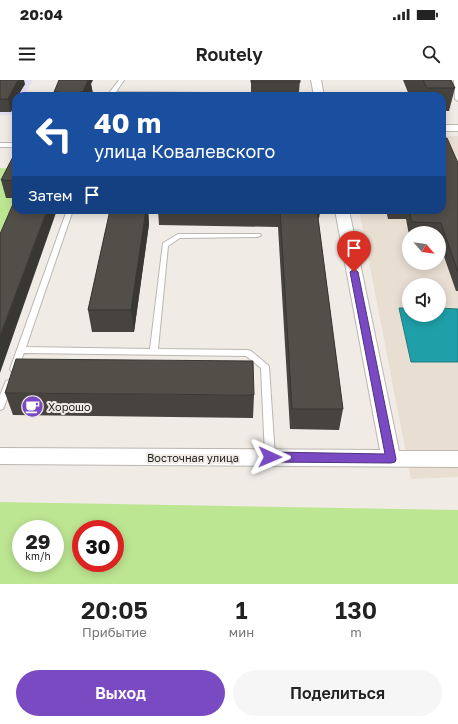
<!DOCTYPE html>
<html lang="ru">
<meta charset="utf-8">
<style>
body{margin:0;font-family:"Golos Text",sans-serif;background:#f6f6f6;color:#222;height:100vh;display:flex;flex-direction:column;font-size:15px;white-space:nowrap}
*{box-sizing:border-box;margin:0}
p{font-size:13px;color:#767676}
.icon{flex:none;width:22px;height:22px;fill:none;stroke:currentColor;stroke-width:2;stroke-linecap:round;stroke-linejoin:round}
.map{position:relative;height:504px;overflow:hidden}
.sheet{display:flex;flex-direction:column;background:#fff;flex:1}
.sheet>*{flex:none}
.hud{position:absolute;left:12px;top:12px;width:434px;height:122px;border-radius:12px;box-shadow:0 2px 10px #0003;background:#1a4fa0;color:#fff;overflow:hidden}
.needle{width:26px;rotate:118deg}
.tools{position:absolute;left:402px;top:146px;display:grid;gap:8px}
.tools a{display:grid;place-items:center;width:44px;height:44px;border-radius:50%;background:#fff;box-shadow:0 2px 10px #0003;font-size:20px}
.speed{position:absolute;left:12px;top:440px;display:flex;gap:8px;font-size:20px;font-weight:700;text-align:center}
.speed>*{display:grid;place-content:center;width:52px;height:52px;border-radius:50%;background:#fff;box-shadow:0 2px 10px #0003;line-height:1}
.speed small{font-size:10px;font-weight:400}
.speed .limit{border:6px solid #d22;background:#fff;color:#111}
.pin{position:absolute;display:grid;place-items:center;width:34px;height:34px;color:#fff;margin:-41px -17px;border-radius:50% 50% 50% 0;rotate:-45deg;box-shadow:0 0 4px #0007}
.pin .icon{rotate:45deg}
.me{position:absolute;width:44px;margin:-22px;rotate:91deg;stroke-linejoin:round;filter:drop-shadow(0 0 3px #0008)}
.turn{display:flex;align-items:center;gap:14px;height:84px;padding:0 16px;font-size:18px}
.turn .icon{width:52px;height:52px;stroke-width:2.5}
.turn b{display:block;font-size:28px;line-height:34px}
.then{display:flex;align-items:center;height:38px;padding:0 16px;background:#0003;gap:8px;font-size:15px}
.eta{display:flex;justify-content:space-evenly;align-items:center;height:68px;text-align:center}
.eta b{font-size:24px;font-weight:600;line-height:28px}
.action{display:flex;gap:8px;margin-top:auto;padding:8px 16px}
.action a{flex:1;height:46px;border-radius:24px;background:#7a4ac2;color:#fff;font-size:16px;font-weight:600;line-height:46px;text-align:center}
.action a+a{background:#f6f6f6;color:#222}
.status{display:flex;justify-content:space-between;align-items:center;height:28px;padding:0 20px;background:#fff;direction:ltr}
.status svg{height:11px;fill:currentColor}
header{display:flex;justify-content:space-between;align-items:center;height:52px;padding:0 16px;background:#fff;font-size:18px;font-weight:600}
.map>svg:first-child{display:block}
.commercial{fill:#e4def4}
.built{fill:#e9ded2;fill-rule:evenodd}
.green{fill:#bde692;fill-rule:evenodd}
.water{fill:#1fa0a9;stroke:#217b80}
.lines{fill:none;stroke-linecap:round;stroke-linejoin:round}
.lane-casing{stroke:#bbb6b0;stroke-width:2}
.street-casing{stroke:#bbb6b0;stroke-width:2}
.lane{fill:#fff;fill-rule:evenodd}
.street{fill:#fff;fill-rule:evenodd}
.wall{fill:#47433e}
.shaded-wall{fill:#393732}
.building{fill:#524e48;stroke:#393732}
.route{fill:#7a4ac2;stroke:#4f307e}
.labels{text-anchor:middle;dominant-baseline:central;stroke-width:4;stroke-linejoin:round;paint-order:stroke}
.poi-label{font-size:11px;fill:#272522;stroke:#f0ebe4;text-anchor:start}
.street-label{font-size:11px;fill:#272522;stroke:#f0ebe4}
</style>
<div class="status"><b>20:04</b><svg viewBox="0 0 49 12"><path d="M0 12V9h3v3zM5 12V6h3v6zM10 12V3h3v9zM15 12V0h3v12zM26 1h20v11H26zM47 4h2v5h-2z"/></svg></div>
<header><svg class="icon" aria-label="menu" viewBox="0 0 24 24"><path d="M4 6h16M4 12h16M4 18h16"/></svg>Routely<svg class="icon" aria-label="search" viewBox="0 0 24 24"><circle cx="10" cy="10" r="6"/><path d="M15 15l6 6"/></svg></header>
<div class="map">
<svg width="458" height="504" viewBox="0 0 458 504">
<rect width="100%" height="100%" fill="#f0ebe4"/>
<!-- commercial -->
<polygon class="commercial" points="0,0 33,0 24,16 16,16 16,31 14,35 0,35"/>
<!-- built -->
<path class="built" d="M442,56h16v341l-47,2 -52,-269h83zM409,153h30v30h-30zM409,205h30v30h-30z"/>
<!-- green -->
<g class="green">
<polygon points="0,88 16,89 7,118 16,118 16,130 0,185"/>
<path d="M0,422l458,8v74h-458zM21,449h34v34h-34zM81,449h34v34h-34z"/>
</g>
<!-- water -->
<polygon class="water" points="399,228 409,228 409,235 439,235 439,228 458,229 458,282 411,282"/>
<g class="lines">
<defs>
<g id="lane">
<polygon points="119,0 124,0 116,12 319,14 322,16 114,15 113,16 109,16 109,13"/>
<polygon points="454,0 458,0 458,21 455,19"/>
<rect x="0" y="63" width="16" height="4"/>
<polygon points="67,130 73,130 26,267 150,269 163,163 178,154 260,154 261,155 260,156 258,157 180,158 168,166 158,269 248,270 251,271 268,285 269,287 275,377 273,380 270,381 267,380 265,377 261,288 246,276 24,273 17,291 11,291 10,289"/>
<polygon points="9,300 12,301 13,303 4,327 3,329 0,330 0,315 6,301"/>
</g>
<g id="street">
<polygon points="311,0 321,0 324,16 314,16"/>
<rect x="442" y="45" width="16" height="6"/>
<polygon points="335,130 349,130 399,371 458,371 458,387 0,384 0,368 380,370"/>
</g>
</defs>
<!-- lane casing -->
<use href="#lane" class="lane-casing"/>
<!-- street casing -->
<use href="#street" class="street-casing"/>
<!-- lane -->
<use href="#lane" class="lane"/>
<!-- street -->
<use href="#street" class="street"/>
</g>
<!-- wall -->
<g class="wall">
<polygon points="0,0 25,4 16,16 16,21 11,32 0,32"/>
<polygon points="251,0 300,0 299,12 251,12"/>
<polygon points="403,0 451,0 455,8 449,31 442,31 442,16 416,16 415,15 409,15"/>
<polygon points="91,4 93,14 92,16 55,16 54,12"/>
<polygon points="16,71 16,130 16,118 6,118 1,100"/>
<polygon points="458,83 458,211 456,211 439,162 439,153 409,153 409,155 406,139 388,139 386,130 442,130"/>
<polygon points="110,130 148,130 149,144 134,252 92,252 88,230"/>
<polygon points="158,130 320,130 319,138 318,138 343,329 339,350 290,349 278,147 159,145"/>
<polygon points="5,313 254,315 253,338 13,335"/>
</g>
<!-- shaded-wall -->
<g class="shaded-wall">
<polygon points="18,0 24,0 25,4 18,16 16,16 16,21 11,32 8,19"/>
<polygon points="86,0 93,0 91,4 93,14 92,16 83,16 83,12"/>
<polygon points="47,130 57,130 0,293 0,256"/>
<polygon points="146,130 148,130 149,144 134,252 131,230"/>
<polygon points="315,130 320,130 319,138 314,139"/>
</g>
<!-- building -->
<g class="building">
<polygon points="0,0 18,0 8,19 0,19"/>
<polygon points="59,0 88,0 83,12 80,12 78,16 58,16 60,12 54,12"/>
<rect x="251" y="0" width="49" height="2"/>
<polygon points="423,0 451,0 455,8 427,8"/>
<polygon points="442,58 447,58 458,83 458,192 441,143 412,142 409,130 442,130"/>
<polygon points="16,71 16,101 1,100"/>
<polygon points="16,117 16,130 47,130 0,256 0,154"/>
<polygon points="110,130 146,130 131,230 88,230"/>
<polygon points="280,130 317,130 343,329 292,329"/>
<polygon points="16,279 253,281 254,315 5,313"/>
</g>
<!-- route -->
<polygon class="route" points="354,189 358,192 396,379 395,382 391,383 270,382 267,380 265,377 267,374 270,372 385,374 350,192"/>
<!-- icons -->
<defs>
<symbol id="cafe-disc" viewBox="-11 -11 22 22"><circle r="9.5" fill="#7a4ac2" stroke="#f0ebe4"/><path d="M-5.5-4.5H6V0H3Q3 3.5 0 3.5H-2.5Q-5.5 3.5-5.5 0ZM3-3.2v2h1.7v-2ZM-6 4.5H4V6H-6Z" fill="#fff"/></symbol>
</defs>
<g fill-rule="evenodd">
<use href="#cafe-disc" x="20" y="314" width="25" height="25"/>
</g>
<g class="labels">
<!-- poi labels -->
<g class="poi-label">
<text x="48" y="326">Хорошо</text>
</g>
<!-- street labels -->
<g class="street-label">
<text x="193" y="377">Восточная улица</text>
</g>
</g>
</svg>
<div class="tools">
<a><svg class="needle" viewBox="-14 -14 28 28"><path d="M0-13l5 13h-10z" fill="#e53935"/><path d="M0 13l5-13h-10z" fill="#767676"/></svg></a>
<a><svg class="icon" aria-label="sound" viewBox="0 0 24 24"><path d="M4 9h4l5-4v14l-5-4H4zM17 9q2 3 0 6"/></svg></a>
</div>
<div class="speed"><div>29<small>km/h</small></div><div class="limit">30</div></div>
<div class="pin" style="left:354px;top:192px;background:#d93025"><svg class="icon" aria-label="arrive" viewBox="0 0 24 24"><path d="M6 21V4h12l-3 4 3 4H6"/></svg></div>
<svg class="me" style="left:270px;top:377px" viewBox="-20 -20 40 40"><path d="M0-17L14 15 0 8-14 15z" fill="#7a4ac2" stroke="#fff" stroke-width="4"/></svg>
<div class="hud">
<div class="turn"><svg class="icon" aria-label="left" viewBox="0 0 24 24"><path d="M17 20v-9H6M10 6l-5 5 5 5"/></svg><div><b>40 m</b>улица Ковалевского</div></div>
<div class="then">Затем<svg class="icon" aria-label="arrive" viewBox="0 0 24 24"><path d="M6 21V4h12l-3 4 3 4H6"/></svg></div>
</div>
</div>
<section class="sheet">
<div class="eta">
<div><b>20:05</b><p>Прибытие</p></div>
<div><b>1</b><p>мин</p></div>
<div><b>130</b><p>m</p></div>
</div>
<div class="action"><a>Выход</a><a>Поделиться</a></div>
</section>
